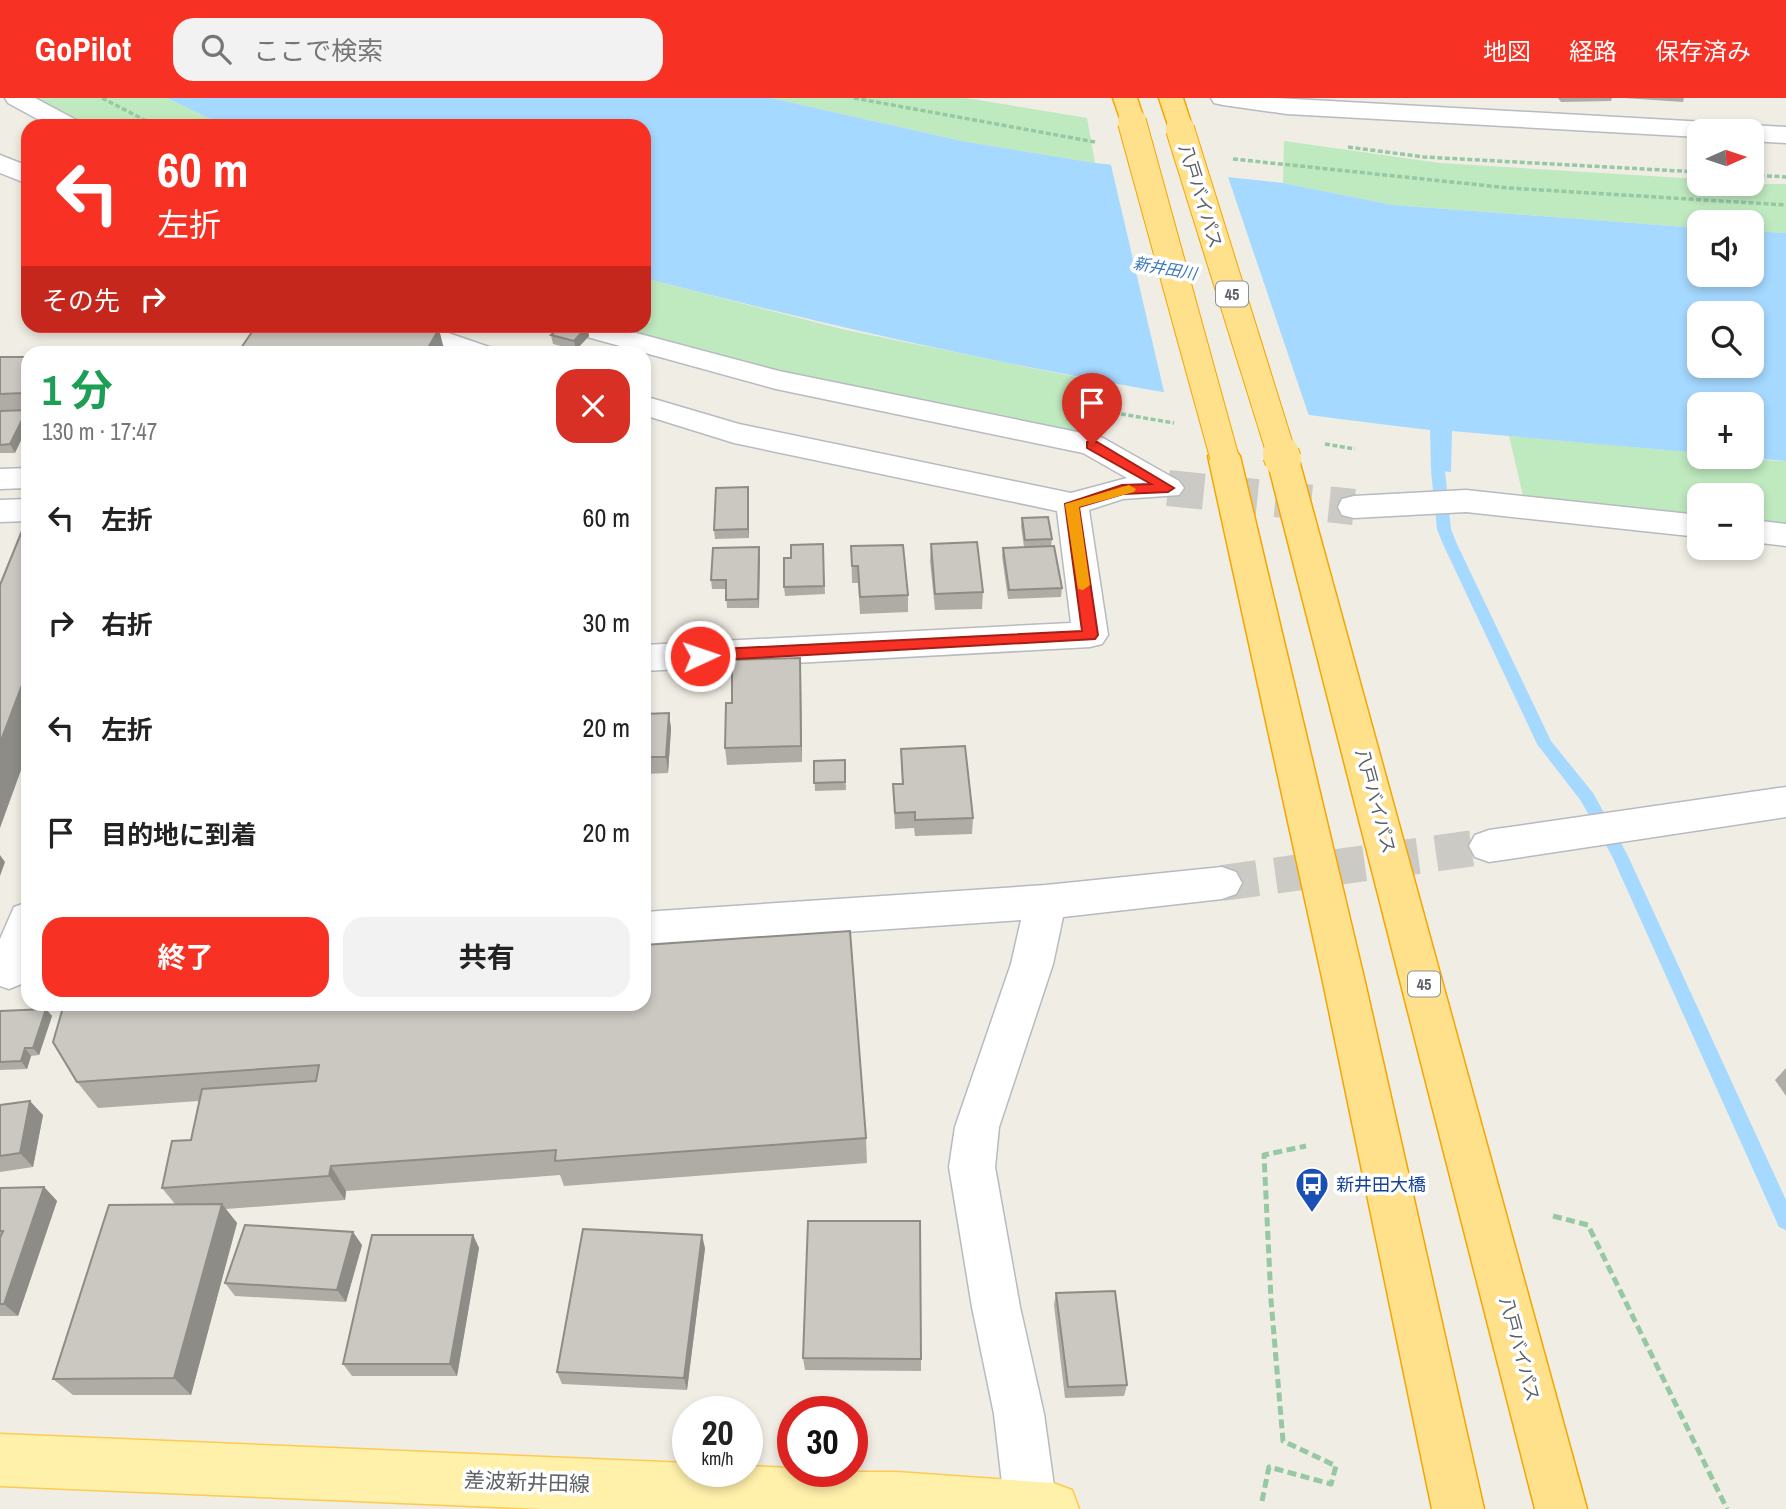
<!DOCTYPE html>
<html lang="ja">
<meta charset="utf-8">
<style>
body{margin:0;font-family:"Archivo Narrow","Noto Sans JP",sans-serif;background:#f2f2f2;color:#222;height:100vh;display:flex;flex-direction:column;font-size:26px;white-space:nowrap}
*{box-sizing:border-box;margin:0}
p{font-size:23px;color:#767676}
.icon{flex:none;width:38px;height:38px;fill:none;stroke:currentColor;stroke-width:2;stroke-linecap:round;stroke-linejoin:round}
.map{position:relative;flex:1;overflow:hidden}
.details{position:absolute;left:21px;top:248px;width:630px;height:665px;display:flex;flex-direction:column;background:#fff;border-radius:21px;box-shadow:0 4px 10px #0003}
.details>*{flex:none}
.guide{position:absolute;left:21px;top:21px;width:630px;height:214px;border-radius:21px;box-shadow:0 4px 10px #0003;background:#f73123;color:#fff;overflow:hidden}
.needle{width:46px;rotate:87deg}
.controls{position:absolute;left:1687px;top:21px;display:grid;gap:14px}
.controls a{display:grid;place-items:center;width:77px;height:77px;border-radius:14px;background:#fff;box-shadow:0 4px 10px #0003;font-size:35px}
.speed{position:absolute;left:672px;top:1298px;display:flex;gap:14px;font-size:35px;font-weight:700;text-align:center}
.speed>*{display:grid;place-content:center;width:91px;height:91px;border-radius:50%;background:#fff;box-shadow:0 4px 10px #0003;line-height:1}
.speed small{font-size:18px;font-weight:400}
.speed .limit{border:10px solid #d22;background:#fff;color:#111}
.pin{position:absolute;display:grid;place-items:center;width:60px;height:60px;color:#fff;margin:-72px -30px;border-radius:50% 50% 50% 0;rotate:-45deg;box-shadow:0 0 7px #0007}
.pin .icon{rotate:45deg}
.me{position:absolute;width:77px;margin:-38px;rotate:87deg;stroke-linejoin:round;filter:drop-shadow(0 0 5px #0008)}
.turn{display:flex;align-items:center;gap:24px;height:147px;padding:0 21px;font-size:32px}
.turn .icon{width:91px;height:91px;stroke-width:2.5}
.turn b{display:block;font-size:49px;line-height:60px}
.then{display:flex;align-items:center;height:66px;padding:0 21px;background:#0003;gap:14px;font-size:26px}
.round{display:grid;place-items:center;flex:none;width:74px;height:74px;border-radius:21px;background:#f2f2f2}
.head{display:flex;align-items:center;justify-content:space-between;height:119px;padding:0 21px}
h1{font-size:42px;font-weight:700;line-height:52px;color:#1e9e55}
.action{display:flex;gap:14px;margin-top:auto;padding:14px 21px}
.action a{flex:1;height:80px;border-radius:21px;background:#f73123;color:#fff;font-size:28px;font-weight:700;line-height:80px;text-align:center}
.action a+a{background:#f2f2f2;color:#222}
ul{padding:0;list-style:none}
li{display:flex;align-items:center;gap:21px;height:105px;padding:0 21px}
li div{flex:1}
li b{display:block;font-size:26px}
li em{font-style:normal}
header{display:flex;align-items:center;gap:42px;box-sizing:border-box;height:98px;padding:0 35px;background:#f73123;color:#fff}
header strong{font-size:33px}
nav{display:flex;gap:38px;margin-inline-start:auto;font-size:24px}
.search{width:490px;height:63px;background:#f2f2f2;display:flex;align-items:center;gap:18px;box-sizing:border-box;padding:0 24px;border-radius:21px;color:#767676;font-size:26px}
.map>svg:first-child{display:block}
.green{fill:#bfe9bf}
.water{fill:#a5d9ff;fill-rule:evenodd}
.pier{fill:#f0ede4}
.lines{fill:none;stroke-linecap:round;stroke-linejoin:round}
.stream{fill:#a5d9ff;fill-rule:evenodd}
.minor-tunnel{stroke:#cbcac4;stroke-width:36;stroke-dasharray:36 18;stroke-linecap:butt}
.minor-casing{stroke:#b7babf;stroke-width:3}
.major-casing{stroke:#fdcb50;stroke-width:3}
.highway-casing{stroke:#f4a500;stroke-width:3}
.path-far2{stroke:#96c8a4;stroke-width:3.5;stroke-dasharray:5 2.5;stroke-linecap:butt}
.path-far1{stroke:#96c8a4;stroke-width:4.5;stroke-dasharray:6 3.5;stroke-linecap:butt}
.path{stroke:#96c8a4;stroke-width:5;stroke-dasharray:9 4.5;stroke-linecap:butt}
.minor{fill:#fff;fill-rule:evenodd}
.major{fill:#fff0aa;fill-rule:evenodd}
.highway{fill:#ffe18c;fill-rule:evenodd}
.highway-bridge-far1-casing{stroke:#f4a500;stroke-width:30;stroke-linecap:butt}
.highway-bridge-casing{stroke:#f4a500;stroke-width:38;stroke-linecap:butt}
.highway-bridge-far1{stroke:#ffe18c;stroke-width:28}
.highway-bridge{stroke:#ffe18c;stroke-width:36}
.wall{fill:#afaca6}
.shaded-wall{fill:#8e8c87}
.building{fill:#cbc8c1;stroke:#8e8c87;stroke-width:2}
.route{fill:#f73123;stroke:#a12017;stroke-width:2}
.slow{fill:#f59e0b}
.labels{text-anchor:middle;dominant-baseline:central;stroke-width:7;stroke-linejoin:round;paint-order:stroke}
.far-water-label{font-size:16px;font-style:italic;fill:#3979ba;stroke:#fff}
.shield{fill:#fff;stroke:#8d9094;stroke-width:2}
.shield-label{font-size:16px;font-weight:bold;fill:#5c6166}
.street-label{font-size:18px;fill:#5c6166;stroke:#fff}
.transit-label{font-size:18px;fill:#164399;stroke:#fff;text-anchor:start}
.near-street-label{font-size:21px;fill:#5c6166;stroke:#fff}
</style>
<header>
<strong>GoPilot</strong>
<div class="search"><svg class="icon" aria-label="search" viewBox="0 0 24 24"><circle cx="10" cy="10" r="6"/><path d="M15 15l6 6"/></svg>ここで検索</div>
<nav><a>地図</a><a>経路</a><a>保存済み</a></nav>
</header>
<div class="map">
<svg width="1786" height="1411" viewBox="0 0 1786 1411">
<rect width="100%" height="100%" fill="#f0ede4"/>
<!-- green -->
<g class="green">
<polygon points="35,0 167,0 225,28 86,28"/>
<polygon points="771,0 966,0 1087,20 1095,65 962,43"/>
<polygon points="1284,43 1440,65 1699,81 1699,86 1786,86 1786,135 1752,133 1752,124 1699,124 1699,130 1393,107 1283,85"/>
<polygon points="644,180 846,232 1116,287 1096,336 777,276 611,228 644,228"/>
<polygon points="1509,338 1699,355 1699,359 1786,363 1786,428 1752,425 1752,397 1699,397 1699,420 1524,402"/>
</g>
<!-- water -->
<path class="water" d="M167,0h604l191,43 133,22 188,20 110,22 306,23v47h53v-44l34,2v228l-43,-4h9v-53h-53v49l-247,-22 -1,41 -20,-2 -1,-40c-266,-29 -527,-85 -786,-152v-152h-419zM1699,215h53v53h-53z"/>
<!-- pier -->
<polygon class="pier" points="1110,63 1227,76 1310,321 1165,298"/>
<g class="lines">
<!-- stream -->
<polygon class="stream" points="1438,369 1445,373 1451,431 1456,444 1551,643 1593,695 1627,756 1786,1102 1786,1132 1779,1129 1612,758 1581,703 1537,646 1442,444 1437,431 1431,373"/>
<!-- minor-tunnel -->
<g class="minor-tunnel">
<polyline points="1168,390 1354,409"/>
<polyline points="1222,785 1489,748"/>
</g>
<defs>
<g id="minor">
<polygon points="5,0 35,0 78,23 82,28 50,28 8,5"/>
<polygon points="1211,0 1276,0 1723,25 1732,28 1736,33 1699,33 1699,39 1287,16 1223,7 1214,5"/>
<polygon points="1752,27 1786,29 1786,45 1752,43 1752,33 1741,33"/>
<polygon points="0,57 28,68 28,86 0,75"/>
<polygon points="386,228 428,228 492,250 496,256 452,256 391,234"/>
<polygon points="564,228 610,228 779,273 1092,337 1103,340 1179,383 1184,390 1179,397 1123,401 1089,412 1108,537 1102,546 1090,549 644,573 644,547 1071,525 1057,413 734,345 644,317 644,298 739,326 1071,395 1127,380 1083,355 776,291 569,234"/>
<polygon points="28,370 28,390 0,391 0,371"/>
<polygon points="1466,392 1699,417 1699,439 1466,414 1354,420 1342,417 1338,409 1342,401 1354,398"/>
<polygon points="28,401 28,423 0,424 0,402"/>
<polygon points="1752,422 1786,426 1786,448 1752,444"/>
<polygon points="1786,689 1786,719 1489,764 1475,759 1469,748 1475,737 1489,732"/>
<polygon points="1222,769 1236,774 1242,785 1236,796 1222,801 1063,819 1053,866 999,1029 995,1069 1020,1209 1044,1316 1057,1410 1005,1411 994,1316 972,1209 949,1069 955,1029 1011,866 1021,822 644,848 644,814 1046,787"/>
<polygon points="28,804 28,877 24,885 9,891 0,888 0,841 14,809"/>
</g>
<polygon id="major" points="0,1336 688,1365 688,1374 747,1374 747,1368 793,1370 793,1374 896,1374 1053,1385 1072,1392 1079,1411 543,1411 0,1388"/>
<g id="highway">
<polygon points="1113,0 1137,0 1145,24 1141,29 1123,29"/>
<polygon points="1159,0 1183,0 1193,31 1189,36 1171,36"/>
<polygon points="1224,348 1235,351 1240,358 1365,884 1484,1411 1432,1411 1323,884 1208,358 1213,351"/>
<polygon points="1283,352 1294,355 1299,362 1587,1411 1535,1411 1267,362 1272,355"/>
</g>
</defs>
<!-- minor casing -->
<use href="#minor" class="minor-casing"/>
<!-- major casing -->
<use href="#major" class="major-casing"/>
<!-- highway casing -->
<use href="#highway" class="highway-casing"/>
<!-- path-far2 -->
<g class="path-far2">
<polyline points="102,0 156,28"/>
<polyline points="854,0 1095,44"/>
<polyline points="1348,49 1424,59 1699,74"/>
<polyline points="1233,61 1509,90 1786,107"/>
<polyline points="1752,77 1786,79"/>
<polyline points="1121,316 1174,325"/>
<polyline points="1325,346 1355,351"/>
</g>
<!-- path-far1 -->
<polyline class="path-far1" points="1703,389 1754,394"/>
<!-- path -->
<g class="path">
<polyline points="1553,1118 1588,1127 1727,1411"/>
<polyline points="1262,1403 1269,1369 1331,1386 1336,1368 1283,1343 1271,1202 1264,1057 1306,1048"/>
</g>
<!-- minor -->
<use href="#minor" class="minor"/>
<!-- major -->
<use href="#major" class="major"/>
<!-- highway -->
<use href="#highway" class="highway"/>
<defs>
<g id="highway-bridge-far1">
<polyline points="1132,24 1224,358"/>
<polyline points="1180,31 1282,358"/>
</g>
<polyline id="highway-bridge" points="1281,356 1283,362"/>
</defs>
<!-- highway-bridge-far1 casing -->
<use href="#highway-bridge-far1" class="highway-bridge-far1-casing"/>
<!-- highway-bridge casing -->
<use href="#highway-bridge" class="highway-bridge-casing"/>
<!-- highway-bridge-far1 -->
<use href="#highway-bridge-far1" class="highway-bridge-far1"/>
<!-- highway-bridge -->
<use href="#highway-bridge" class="highway-bridge"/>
</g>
<!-- wall -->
<g class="wall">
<polygon points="1558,0 1612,0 1611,3 1561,4"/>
<polygon points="1624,0 1684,0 1683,4"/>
<polygon points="587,229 589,238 576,252 553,246 551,237"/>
<polygon points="0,259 28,259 28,312 0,313"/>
<polygon points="0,313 15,355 0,355"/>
<polygon points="749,397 749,440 715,441 714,432"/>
<polygon points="1022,420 1052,441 1051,448 1062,490 1061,499 1008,501 1002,458 1003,450 1024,449 1021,428"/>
<polygon points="823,446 825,496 785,498 784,489"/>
<polygon points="931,446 983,494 982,511 935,512 930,463"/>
<polygon points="851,448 908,497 908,514 860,516 858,485 852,485"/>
<polygon points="759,449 759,510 727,510 726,491 712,491 711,482"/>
<polygon points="800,560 802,664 727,667 725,650 732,605"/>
<polygon points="669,615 671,631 668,675 644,676 644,616"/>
<polygon points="901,651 973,720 972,736 915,738 914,730 895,731 893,686 902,686"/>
<polygon points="845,662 846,692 815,693 814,663"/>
<polygon points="64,906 866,1040 867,1065 564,1088 560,1077 346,1093 345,1102 226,1111 237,1125 191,1297 73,1297 53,1281 175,1106 162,1090 191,1042 199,1003 98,1010 77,984"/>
<polygon points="46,911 52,918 39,957 31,958 27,971 0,972 0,913"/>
<polygon points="1786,970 1786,998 1775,982"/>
<polygon points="0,1007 43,1017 33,1069 0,1074"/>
<polygon points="44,1089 57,1103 18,1218 0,1218 0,1090"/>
<polygon points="473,1137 479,1150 457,1278 352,1278 343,1266"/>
<polygon points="362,1147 346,1204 235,1198 225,1185"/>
<polygon points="705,1150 687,1292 562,1286 557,1274"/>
<polygon points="1056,1195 1127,1287 1124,1298 1065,1300 1054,1207"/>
<polygon points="803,1260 921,1261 921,1273 805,1272"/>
</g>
<!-- shaded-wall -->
<g class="shaded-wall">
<polygon points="587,229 589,238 576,252 574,243"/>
<polygon points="439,231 445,255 425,256"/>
<polygon points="28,287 28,302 24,295"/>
<polygon points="27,312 28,328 15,355 10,346"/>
<polygon points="644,344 646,357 644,386"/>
<polygon points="748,389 749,397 749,440 748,431"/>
<polygon points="759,449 760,458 759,510 758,501"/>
<polygon points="800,560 801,576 802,664 801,648"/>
<polygon points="28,571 28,653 0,730 0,645"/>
<polygon points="669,615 671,631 668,675 666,659"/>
<polygon points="0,757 5,764 0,778"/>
<polygon points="46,911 52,918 39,957 33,950"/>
<polygon points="25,950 31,958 27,971 21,963"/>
<polygon points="30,1003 43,1017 33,1069 20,1055"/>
<polygon points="331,1068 346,1093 345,1102 329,1078"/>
<polygon points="44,1089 57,1103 18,1218 4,1206"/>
<polygon points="222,1106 237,1125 191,1297 174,1280"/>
<polygon points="353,1134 362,1147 346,1204 337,1192"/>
<polygon points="473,1137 479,1150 457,1278 450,1266"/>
<polygon points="702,1137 705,1150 687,1292 684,1280"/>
</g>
<!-- building -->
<g class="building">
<polygon points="256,228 400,228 439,231 425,255 427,256 237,256"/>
<polygon points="561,228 580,228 587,229 574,243 551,237"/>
<polygon points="0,259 28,259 28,287 24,295 0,296"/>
<polygon points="27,312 10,346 0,347 0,313"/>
<polygon points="748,389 748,431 714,432 716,390"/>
<polygon points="28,418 28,571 0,645 0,487"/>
<polygon points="1048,419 1052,441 1025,442 1022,420"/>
<polygon points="977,444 983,494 935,496 931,446"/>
<polygon points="823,446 824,488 784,489 784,460 791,460 791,447"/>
<polygon points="903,447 908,497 860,499 858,468 852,468 851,448"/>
<polygon points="1054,448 1062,490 1009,492 1003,450"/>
<polygon points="759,449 758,501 726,502 726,482 711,482 713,450"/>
<polygon points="800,560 801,648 725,650 726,605 732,605 732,562"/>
<polygon points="669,615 666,659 644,659 644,616"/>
<polygon points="965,648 973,720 915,722 915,714 895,715 893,686 903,686 901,651"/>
<polygon points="845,662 845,684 814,685 814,663"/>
<polygon points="850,833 866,1040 555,1063 556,1052 331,1068 329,1078 162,1090 172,1043 191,1042 202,991 316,983 319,967 77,984 53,944 64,906 644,906 644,847"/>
<polygon points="46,911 33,950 25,950 21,963 0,964 0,913"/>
<polygon points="30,1003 20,1055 0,1058 0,1007"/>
<polygon points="44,1089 4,1206 0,1206 0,1140 3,1133 0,1133 0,1090"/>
<polygon points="222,1106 174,1280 53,1281 109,1107"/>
<polygon points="808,1123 920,1123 921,1261 803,1260"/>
<polygon points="245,1127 353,1134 337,1192 225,1185"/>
<polygon points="583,1131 702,1137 684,1280 557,1274"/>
<polygon points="372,1137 473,1137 450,1266 343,1266"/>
<polygon points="1115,1193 1127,1287 1068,1289 1056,1195"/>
</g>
<!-- route -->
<polygon class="route" points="1087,344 1097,344 1174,390 1168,394 1123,396 1079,409 1098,537 1095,541 700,563 692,558 700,552 1082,533 1065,406 1122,387 1151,386 1087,350"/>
<!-- slow -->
<polygon class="slow" points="1129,387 1136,391 1134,394 1079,409 1090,487 1083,492 1078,491 1065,406"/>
<!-- icons -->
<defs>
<symbol id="bus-pin" viewBox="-11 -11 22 30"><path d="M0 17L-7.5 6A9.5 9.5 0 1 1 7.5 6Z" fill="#1a4fb4" stroke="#fff"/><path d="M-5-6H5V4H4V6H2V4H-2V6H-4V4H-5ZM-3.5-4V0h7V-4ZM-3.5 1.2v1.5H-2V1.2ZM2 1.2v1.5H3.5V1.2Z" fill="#fff"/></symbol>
</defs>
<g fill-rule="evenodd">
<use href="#bus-pin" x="1293" y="1067" width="38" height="52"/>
</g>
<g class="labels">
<!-- far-water labels -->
<g class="far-water-label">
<text transform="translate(1165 170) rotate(10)">新井田川</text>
</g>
<!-- shield labels -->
<g class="shield">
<rect x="1216" y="183.5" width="32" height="25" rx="5"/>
<rect x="1408" y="873.5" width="32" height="25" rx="5"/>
</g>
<g class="shield-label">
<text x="1232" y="196">45</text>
<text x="1424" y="886">45</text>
</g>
<!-- street labels -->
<g class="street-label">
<text transform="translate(1201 98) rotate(73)">八戸バイパス</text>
<text transform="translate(1376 703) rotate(75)">八戸バイパス</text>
<text transform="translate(1520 1251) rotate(75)">八戸バイパス</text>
</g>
<!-- transit labels -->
<g class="transit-label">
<text x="1336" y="1086">新井田大橋</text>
</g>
<!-- near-street labels -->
<g class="near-street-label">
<text transform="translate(527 1384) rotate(2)">差波新井田線</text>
</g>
</g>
</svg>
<div class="controls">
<a><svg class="needle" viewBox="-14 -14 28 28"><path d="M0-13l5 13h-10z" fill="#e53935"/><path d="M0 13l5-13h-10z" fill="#767676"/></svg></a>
<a><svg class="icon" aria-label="sound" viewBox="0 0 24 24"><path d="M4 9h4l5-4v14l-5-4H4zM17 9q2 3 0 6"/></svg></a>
<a><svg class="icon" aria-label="search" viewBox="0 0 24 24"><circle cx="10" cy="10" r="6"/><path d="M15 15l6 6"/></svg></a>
<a>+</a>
<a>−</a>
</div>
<div class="speed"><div>20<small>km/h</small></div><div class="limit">30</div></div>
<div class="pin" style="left:1092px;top:347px;background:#d93025"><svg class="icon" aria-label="arrive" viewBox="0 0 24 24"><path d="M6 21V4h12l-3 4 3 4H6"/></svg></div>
<svg class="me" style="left:700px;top:558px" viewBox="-20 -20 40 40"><circle r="17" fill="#f73123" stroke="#fff" stroke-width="3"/><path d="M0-11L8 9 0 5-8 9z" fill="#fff"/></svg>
<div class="guide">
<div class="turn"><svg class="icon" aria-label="left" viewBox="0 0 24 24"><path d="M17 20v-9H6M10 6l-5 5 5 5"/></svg><div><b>60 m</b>左折</div></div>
<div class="then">その先<svg class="icon" aria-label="right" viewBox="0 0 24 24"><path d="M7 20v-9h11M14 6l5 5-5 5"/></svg></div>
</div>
<section class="details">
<div class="head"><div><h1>1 分</h1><p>130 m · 17:47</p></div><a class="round" style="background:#d93025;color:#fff"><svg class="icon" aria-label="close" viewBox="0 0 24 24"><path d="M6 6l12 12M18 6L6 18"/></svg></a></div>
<ul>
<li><svg class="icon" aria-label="left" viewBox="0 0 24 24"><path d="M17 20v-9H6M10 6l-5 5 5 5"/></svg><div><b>左折</b></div><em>60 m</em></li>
<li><svg class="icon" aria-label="right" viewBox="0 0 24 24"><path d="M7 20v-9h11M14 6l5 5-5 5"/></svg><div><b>右折</b></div><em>30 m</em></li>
<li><svg class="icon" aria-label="left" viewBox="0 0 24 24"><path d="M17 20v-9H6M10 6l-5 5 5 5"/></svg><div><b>左折</b></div><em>20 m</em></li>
<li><svg class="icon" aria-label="arrive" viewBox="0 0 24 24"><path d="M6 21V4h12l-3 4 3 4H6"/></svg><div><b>目的地に到着</b></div><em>20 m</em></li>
</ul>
<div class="action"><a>終了</a><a>共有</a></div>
</section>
</div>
